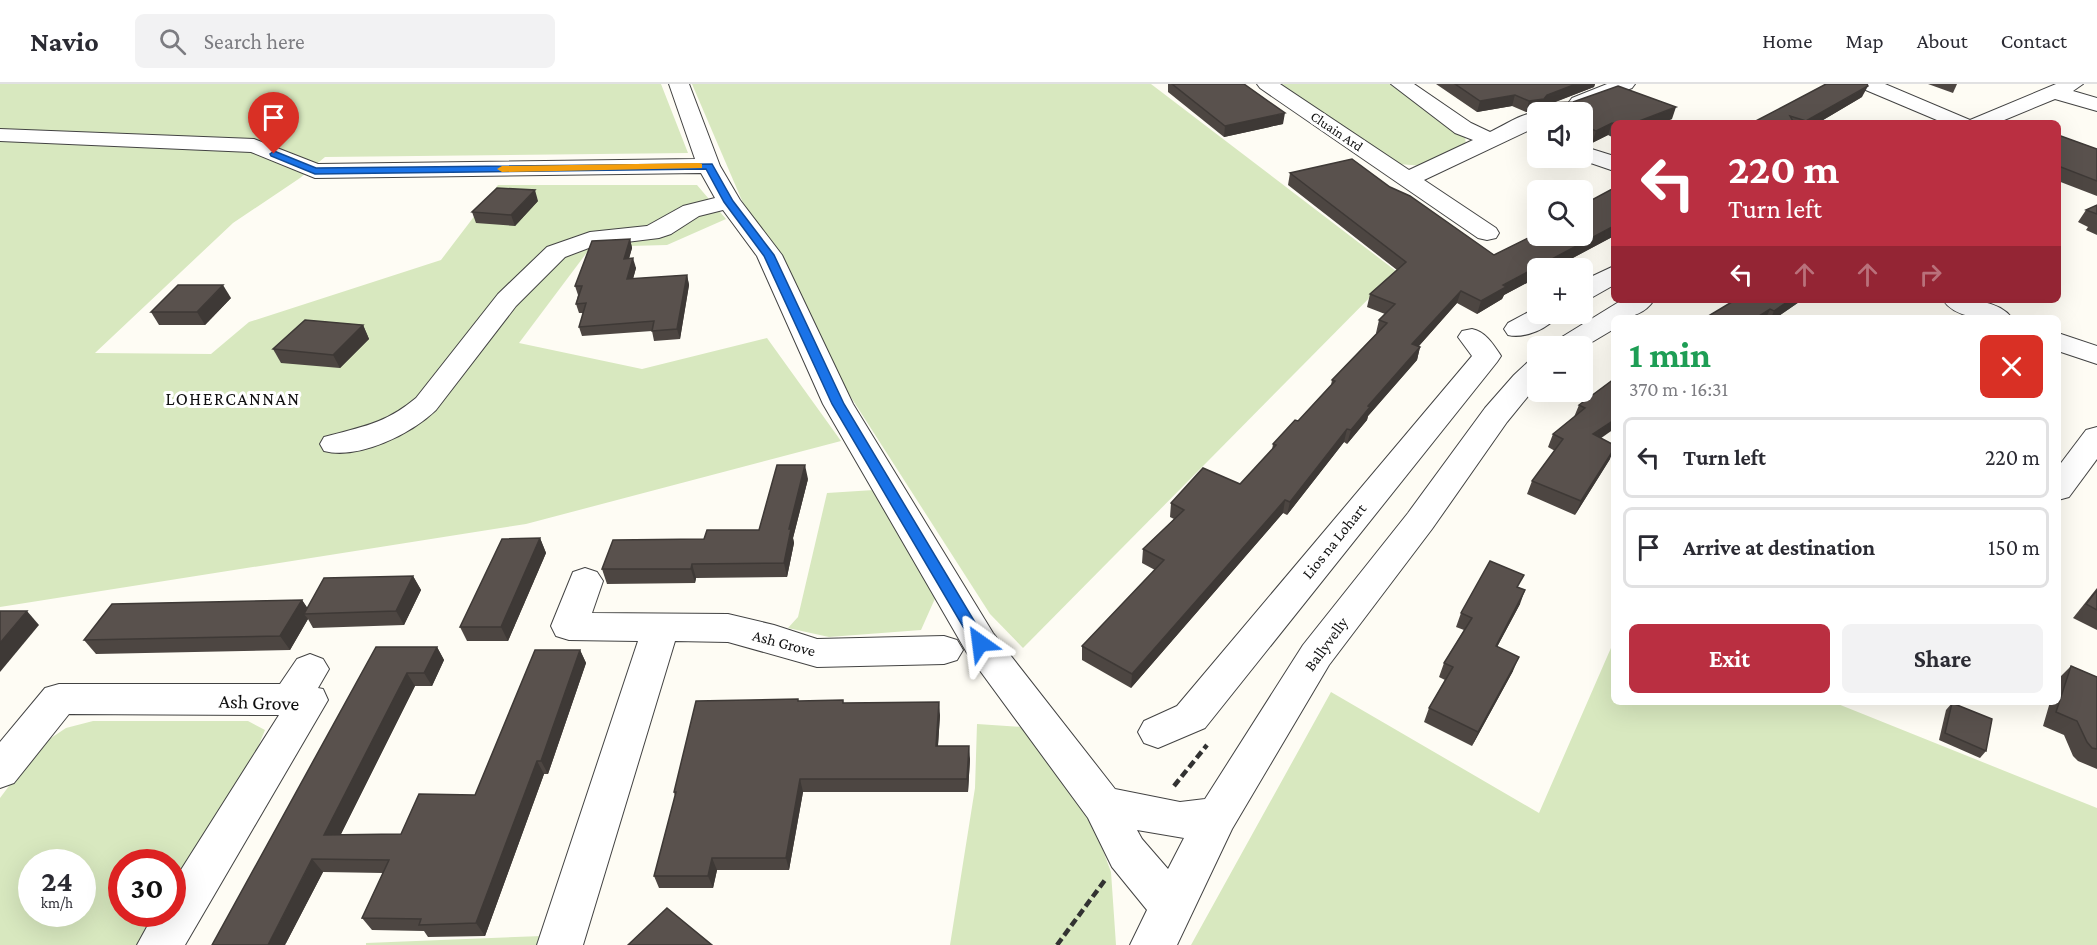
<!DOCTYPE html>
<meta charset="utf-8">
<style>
body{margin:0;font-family:"Crimson Pro",serif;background:#f2f2f3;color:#2b2b33;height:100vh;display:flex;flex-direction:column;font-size:22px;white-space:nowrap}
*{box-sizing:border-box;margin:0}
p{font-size:20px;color:#7c7c81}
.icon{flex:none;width:33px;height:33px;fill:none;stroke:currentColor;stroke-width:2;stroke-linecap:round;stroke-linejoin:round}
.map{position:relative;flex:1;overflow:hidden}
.panel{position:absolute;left:1611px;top:231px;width:450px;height:390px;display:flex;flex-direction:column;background:#fff;border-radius:9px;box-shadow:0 6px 24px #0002}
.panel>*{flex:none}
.hud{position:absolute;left:1611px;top:36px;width:450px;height:183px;border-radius:9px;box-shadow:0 6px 24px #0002;background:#ba2f41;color:#fff;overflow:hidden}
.buttons{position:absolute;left:1527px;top:18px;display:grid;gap:12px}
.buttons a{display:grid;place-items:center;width:66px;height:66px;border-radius:9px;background:#fff;box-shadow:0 6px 24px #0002;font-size:30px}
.speed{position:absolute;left:18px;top:765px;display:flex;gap:12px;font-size:30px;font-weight:700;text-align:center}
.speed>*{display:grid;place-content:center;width:78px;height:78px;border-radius:50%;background:#fff;box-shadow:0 6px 24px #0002;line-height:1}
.speed small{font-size:15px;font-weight:400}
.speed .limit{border:9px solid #d22;background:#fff;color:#111}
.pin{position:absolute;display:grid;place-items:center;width:51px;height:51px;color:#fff;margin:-62px -26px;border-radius:50% 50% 50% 0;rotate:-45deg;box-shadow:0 0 6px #0007}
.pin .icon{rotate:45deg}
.me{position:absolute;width:66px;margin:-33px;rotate:329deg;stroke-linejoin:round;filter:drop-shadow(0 0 4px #0008)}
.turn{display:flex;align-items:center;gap:21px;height:126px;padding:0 18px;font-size:27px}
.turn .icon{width:78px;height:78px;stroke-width:2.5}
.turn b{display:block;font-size:42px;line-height:51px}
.lanes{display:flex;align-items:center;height:57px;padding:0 18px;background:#0003;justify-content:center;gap:30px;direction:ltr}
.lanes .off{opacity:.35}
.round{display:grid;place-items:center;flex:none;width:63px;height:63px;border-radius:9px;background:#f2f2f3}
.summary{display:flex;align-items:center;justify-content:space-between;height:102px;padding:0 18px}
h1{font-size:36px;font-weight:700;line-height:45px;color:#1e9e55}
.button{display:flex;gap:12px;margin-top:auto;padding:12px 18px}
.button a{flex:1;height:69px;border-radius:9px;background:#ba2f41;color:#fff;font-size:24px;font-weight:700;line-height:69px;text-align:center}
.button a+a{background:#f2f2f3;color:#2b2b33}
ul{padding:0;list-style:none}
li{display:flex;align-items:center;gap:18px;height:81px;margin:0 12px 9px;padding:0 6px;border:3px solid #e1e1e2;border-radius:9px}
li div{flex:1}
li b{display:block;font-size:22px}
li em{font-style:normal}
header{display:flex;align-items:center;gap:36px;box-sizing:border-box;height:84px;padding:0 30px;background:#fff;border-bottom:2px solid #e1e1e2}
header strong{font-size:28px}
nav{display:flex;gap:33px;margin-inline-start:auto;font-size:21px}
.search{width:420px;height:54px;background:#f2f2f3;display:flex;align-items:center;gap:15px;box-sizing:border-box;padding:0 21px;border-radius:9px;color:#7c7c81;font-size:22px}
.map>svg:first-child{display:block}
.green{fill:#d8e8bf;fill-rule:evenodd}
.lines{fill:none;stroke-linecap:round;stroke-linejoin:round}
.minor-casing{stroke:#434343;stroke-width:2}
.path{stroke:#323232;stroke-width:4.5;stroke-dasharray:8 4;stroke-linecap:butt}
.minor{fill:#fff;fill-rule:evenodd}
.wall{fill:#4d4642}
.shaded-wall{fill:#3e3936}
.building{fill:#59514d;stroke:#3e3936;stroke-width:1.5}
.route{fill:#1a73e8;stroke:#114b97;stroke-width:1.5}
.slow{fill:#f59e0b}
.labels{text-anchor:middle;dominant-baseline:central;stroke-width:6;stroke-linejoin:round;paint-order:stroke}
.far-street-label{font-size:14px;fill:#101010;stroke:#fff}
.street-label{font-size:16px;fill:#101010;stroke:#fff}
.neighbourhood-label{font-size:18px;letter-spacing:1.5px;fill:#101010;stroke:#fff}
.near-street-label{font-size:20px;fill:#101010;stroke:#fff}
</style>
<header>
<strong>Navio</strong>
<div class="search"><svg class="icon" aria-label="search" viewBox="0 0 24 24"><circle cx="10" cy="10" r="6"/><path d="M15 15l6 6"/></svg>Search here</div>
<nav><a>Home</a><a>Map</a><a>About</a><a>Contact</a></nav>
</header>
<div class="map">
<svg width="2097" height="861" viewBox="0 0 2097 861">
<rect width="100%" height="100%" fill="#fefcf4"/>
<!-- green -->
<g class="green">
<polygon points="0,0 661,0 688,69 325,73 300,94 233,139 95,269 211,270 249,238 441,176 498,101 697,101 726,135 667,161 591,163 519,259 642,285 767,254 841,357 526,440 0,523"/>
<polygon points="692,0 1151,0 1396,187 1023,564 990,530 829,279 749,133"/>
<polygon points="1275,0 1390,0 1465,52 1466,61 1424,82 1398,80"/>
<polygon points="874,406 937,510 921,546 829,553 788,544 798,533 827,409"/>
<polygon points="1614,557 1614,618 1833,618 2097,724 2097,861 1191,861 1331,608 1539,729"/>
<path d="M93,637h155l17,9 -7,17 -85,143 -1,-28h-50v52h37l-19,31h-140v-147l39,-52 27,-18zM32,778h50v52h-50z"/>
<polygon points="977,640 1022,643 1094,742 1111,788 1116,861 950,861 975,704"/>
<polygon points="542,852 539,861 366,861 366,859"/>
</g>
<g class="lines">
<defs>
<g id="minor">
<path d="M669,0h20l31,82 20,34 42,55 71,149 140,229 122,156 65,13 25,-3 98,-154 105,-132 77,-105 29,-33 14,-13 10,-2v24l-31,38 -75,107 -103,136 -97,164 -55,116h-47l17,-35 -35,-43 -24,-49 -121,-165 -144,-249 -66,-148 -34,-46 -24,6 -28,18 -12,4 -65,8 -29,11 -49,49 -80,104c-25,24 -77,50 -112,41l-4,-7 4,-7c37,-10 61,-13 92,-39l82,-104 49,-47 43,-15 57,-6 36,-20 32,-8 -14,-25 -386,5 -64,-26 -251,-11v-12l254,10 64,25 377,-5zM1137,746l47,8 -16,31 -26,-30z"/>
<path d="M1257,0h23l129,86 64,-30 -18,-7 -64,-49h23l57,39 19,9c15,-7 35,-21 51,-20h-3v14l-114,54 72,48 3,5 -3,5 -9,2 -9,-2 -218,-150z"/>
<polygon points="1607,0 1635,0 1632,4 1586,22 1579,24 1572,22 1569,18 1572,14"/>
<polygon points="1858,0 1885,0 1970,36 2056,0 2083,0 2073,7 2097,14 2097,27 2055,15 1997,39 1944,39 1861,4"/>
<polygon points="1582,62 1614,72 1614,87 1576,74 1582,74"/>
<polygon points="1614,182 1614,201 1591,214 1582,216 1582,197"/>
<path d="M1622,216h32c-9,14 -24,18 -40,18v11l-32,19v-2h-29l4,-6z"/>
<path d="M1943,216c22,0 54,-2 69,18 -22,0 -55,3 -69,-18z"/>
<path d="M1536,224l2,6h21c-9,14 -34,25 -51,21l-4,-6 4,-6z"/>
<path d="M1472,245c14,3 21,15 29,27l-4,6 -292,366 -47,20 -14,-5 -6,-11 6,-11 33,-15 295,-350 -14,-19 4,-6z"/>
<polygon points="2058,249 2097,262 2097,280 2058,267"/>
<polygon points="2097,343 2097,375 2069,413 2058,416 2058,383 2086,346"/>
<polygon points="585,484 597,488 603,497 592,529 728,530 774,541 817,555 944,552 957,556 963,566 957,576 944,580 817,583 728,558 675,557 583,861 537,861 638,557 569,556 556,552 551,542 573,488"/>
<polygon points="310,570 323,575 329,585 318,604 323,605 328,616 185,861 137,861 154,830 172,830 172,800 279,631 69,630 14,699 0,704 0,658 45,604 59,600 280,600 297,575"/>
</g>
</defs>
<!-- minor casing -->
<use href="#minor" class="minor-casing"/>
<!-- path -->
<g class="path">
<polyline points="1174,702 1207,661"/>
<polyline points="1057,861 1105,796"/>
</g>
<!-- minor -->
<use href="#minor" class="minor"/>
</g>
<!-- wall -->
<g class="wall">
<polygon points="1168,0 1244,0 1283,40 1224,53 1168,8"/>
<polygon points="1436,0 1595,0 1594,3 1553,19 1672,35 1661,39 1614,39 1614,54 1608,51 1592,59 1582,54 1582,28 1541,28 1542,24 1541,26 1526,28 1512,22 1477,28"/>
<polygon points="1928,0 1957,0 1953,9"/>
<polygon points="1862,13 1818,39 1752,39"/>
<polygon points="2058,51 2097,65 2097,112 2058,97"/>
<polygon points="1290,89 1390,103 1494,171 1582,152 1590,117 1614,104 1614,152 1554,184 1538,184 1538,193 1504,211 1502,215 1477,230 1457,219 1419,262 1420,263 1417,276 1368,332 1367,336 1347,360 1344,358 1287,431 1283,429 1131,604 1082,576 1082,562 1155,486 1142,479 1143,465 1174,435 1170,433 1171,419 1240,400 1272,366 1273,360 1298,337 1331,301 1332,296 1377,249 1376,249 1379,236 1385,230 1367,223 1370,210 1397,186 1288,101"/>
<polygon points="538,117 515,142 476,139 472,128"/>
<polygon points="2097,121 2097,151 2086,146 2088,143 2078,138 2086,126"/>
<polygon points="630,155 632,164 629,175 636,184 633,195 687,191 689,201 680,255 654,257 652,247 582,252 579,243 583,229 579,229 576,220 578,211 575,202"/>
<polygon points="231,214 205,241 159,241 151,228"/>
<polygon points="1802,216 1776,234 1705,234"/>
<polygon points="363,241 369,255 340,284 281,279 273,265"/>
<polygon points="1614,295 1601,354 1610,375 1575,431 1527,410 1532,397 1555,367 1548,363 1553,350 1574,333 1579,321"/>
<polygon points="808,395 793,454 794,459 787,493 696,494 695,499 607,500 602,485 704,455 759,446"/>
<polygon points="540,454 546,469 508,557 467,557 460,543"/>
<polygon points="413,492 421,506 404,541 313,544 308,535 290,566 96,570 84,556 302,516 307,524"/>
<polygon points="1519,503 1520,520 1497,563 1513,587 1472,662 1424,638 1429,624 1445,596 1439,593 1444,579 1464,546 1456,543 1461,529"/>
<polygon points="2097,504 2097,546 2073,534"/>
<polygon points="376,563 437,563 444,576 432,602 415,602 341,750 401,750 475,711 580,566 586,579 548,690 544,690 485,852 428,853 424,847 372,846 362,834 383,789 323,788 285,861"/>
<polygon points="2071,582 2097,593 2097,685 2078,677 2073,672 2064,651 2043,642 2050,618 2058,618 2058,595"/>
<polygon points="799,617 844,619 940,631 938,662 970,675 968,708 803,708 789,786 717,786 713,804 659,804 654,792 675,712 674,708"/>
<polygon points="1952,619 1986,667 1980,674 1939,656 1946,626"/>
</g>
<!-- shaded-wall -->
<g class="shaded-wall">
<polygon points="1576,0 1595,0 1594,3 1544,22 1544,19 1541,26 1526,28 1529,17"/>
<polygon points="1868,2 1862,13 1818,39 1806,39 1806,37"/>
<polygon points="1515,11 1512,22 1477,28 1480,17"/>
<polygon points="1676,23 1672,35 1661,39 1634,39"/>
<polygon points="1285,29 1283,40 1224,53 1225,42"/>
<polygon points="1612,39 1608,51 1592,59 1596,47"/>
<polygon points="535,106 538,117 515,142 511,131"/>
<polygon points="1614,142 1614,152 1554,184 1538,184 1538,193 1504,211 1502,215 1477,230 1481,217 1503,201"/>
<polygon points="630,155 632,164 626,184 624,175"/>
<polygon points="633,174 636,184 630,205 627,195"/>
<polygon points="687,191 689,201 680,255 677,245"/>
<polygon points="223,201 231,214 205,241 197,228"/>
<polygon points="1461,207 1457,219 1409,273 1412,260"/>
<polygon points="1790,216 1802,216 1776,234 1771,234 1774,227"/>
<polygon points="1770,225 1766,234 1756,234"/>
<polygon points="363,241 369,255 340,284 333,271"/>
<polygon points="1420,263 1417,276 1368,332 1367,336 1347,360 1351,346 1368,322"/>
<polygon points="1614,336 1614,345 1587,364 1593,350"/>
<polygon points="1347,345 1344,358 1287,431 1290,418"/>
<polygon points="1614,365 1610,375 1575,431 1581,417"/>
<polygon points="805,381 808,395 793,454 794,459 787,493 784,479 789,445"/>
<polygon points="1285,416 1283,429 1131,604 1132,590"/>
<polygon points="540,454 546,469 508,557 501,543"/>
<polygon points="692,480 696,494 695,499 691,485"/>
<polygon points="413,492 421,506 404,541 396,527"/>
<polygon points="1525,506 1520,520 1490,576 1496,562"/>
<polygon points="302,516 311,529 304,530 308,535 290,566 280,552"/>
<polygon points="27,527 39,541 0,588 0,559"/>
<polygon points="437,563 444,576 432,602 424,589"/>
<polygon points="580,566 586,579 548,690 541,677"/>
<polygon points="1519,573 1513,587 1472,662 1478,648"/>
<polygon points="407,589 415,602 334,764 324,751"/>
<polygon points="939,618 940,631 937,675 936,662"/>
<polygon points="969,662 970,675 968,708 967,695"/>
<polygon points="537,677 544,690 485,852 476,839"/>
<polygon points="800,695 803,708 789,786 786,774"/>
<polygon points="712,774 717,786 713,804 708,792"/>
<polygon points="312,775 323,788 285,861 268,861"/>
</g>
<!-- building -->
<g class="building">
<polygon points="1172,0 1244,0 1285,29 1225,42"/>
<polygon points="1455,0 1576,0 1547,11 1544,15 1529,17 1515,11 1480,17"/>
<polygon points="1826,0 1867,0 1868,2 1806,37 1790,32 1794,39 1752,39"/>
<polygon points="1618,2 1676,23 1634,39 1614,39 1614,40 1612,39 1596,47 1582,41 1582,28 1555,28 1544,23 1544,19 1573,18"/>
<polygon points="2058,51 2097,65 2097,97 2061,83 2058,84"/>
<polygon points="1352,75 1390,103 1410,112 1494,171 1538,149 1538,152 1582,152 1582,115 1584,115 1590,117 1614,104 1614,142 1503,201 1506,203 1481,217 1461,207 1412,260 1420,263 1368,322 1370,323 1351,346 1347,345 1290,418 1285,416 1132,590 1082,562 1164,476 1143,465 1184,426 1171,419 1203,384 1240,400 1276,361 1273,360 1295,336 1298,337 1335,297 1332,296 1387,239 1379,236 1395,220 1370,210 1406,178 1290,89"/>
<polygon points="497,104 535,106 511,131 472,128"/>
<polygon points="2097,121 2097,130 2086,126"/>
<polygon points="630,155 624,175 633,174 627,195 687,191 677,245 652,247 654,237 579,243 586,219 576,220 582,202 575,202 592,157"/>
<polygon points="178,201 223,201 197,228 151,228"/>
<polygon points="1735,216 1790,216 1774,227 1770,225 1756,234 1705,234"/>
<polygon points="305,236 363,241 333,271 273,265"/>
<polygon points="1614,295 1614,336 1593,350 1614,361 1614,365 1581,417 1532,397 1563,355 1553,350 1585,324 1579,321"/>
<polygon points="777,381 805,381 789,445 791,445 784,479 692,480 691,485 602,485 613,456 704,455 707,446 759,446"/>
<polygon points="540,454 501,543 460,543 502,455"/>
<polygon points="1490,477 1524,491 1517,503 1525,506 1496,562 1519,573 1478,648 1429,624 1453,583 1444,579 1472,534 1461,529"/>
<polygon points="413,492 396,527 304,530 324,494"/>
<polygon points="2097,506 2097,526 2086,520"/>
<polygon points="302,516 280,552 84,556 112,520"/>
<polygon points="0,527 27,527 0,559"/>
<polygon points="376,563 437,563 424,589 407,589 324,751 401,750 419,710 475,711 535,566 580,566 541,677 537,677 476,839 419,841 421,835 362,834 389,776 312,775 268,861 212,861"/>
<polygon points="2071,582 2097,593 2097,665 2092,664 2087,658 2077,637 2056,628"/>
<polygon points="798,615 798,617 843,616 843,619 939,618 936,662 969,662 967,695 800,695 786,774 712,774 708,792 654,792 676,708 674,708 696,617"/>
<polygon points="1952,619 1992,635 1986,667 1945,649"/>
<polygon points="667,824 712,861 628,861"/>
</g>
<!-- route -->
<polygon class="route" points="274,67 316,84 712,80 733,117 774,171 844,320 985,555 988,559 985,563 975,563 832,320 764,172 724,118 706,85 315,90 271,72 270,70"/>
<!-- slow -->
<polygon class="slow" points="699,79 702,80 702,84 502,88 497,85 502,82"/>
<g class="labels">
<!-- far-street labels -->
<g class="far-street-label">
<text transform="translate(1337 47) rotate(34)">Cluain Ard</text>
</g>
<!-- street labels -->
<g class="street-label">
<text transform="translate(1334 457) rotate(-51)">Lios na Lohart</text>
<text transform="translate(784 559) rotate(15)">Ash Grove</text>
<text transform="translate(1326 560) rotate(-54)">Ballyvelly</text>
</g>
<!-- neighbourhood labels -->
<g class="neighbourhood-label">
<text x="233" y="315">LOHERCANNAN</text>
</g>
<!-- near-street labels -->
<g class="near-street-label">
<text transform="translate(259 618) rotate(2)">Ash Grove</text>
</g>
</g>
</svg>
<div class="buttons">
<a><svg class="icon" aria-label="sound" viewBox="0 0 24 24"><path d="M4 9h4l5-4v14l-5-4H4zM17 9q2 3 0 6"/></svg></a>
<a><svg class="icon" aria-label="search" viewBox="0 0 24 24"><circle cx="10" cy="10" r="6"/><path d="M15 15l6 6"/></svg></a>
<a>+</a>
<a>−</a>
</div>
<div class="speed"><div>24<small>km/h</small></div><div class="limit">30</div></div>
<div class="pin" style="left:274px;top:70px;background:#d93025"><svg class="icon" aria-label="arrive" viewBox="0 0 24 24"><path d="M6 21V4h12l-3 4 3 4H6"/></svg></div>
<svg class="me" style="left:980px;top:559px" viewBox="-20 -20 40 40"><path d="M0-17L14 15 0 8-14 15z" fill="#1a73e8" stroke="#fff" stroke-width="4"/></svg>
<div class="hud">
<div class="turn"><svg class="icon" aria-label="left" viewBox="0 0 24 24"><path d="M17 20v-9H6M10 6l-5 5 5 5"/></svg><div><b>220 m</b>Turn left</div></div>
<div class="lanes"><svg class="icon" aria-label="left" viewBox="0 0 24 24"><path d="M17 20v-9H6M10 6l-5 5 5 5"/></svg><svg class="icon off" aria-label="ahead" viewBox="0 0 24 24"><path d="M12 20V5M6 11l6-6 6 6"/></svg><svg class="icon off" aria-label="ahead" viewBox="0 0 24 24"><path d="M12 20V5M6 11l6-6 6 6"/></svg><svg class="icon off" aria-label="right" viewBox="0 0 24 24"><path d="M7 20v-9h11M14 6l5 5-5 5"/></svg></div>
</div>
<section class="panel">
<div class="summary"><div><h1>1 min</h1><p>370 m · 16:31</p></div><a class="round" style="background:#d93025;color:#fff"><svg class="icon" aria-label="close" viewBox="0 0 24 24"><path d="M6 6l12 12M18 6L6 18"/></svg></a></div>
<ul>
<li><svg class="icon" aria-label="left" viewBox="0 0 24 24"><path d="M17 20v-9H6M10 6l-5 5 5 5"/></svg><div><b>Turn left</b></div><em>220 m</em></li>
<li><svg class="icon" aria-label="arrive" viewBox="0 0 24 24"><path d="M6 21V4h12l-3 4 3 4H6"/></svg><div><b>Arrive at destination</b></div><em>150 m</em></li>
</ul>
<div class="button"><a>Exit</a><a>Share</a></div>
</section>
</div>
